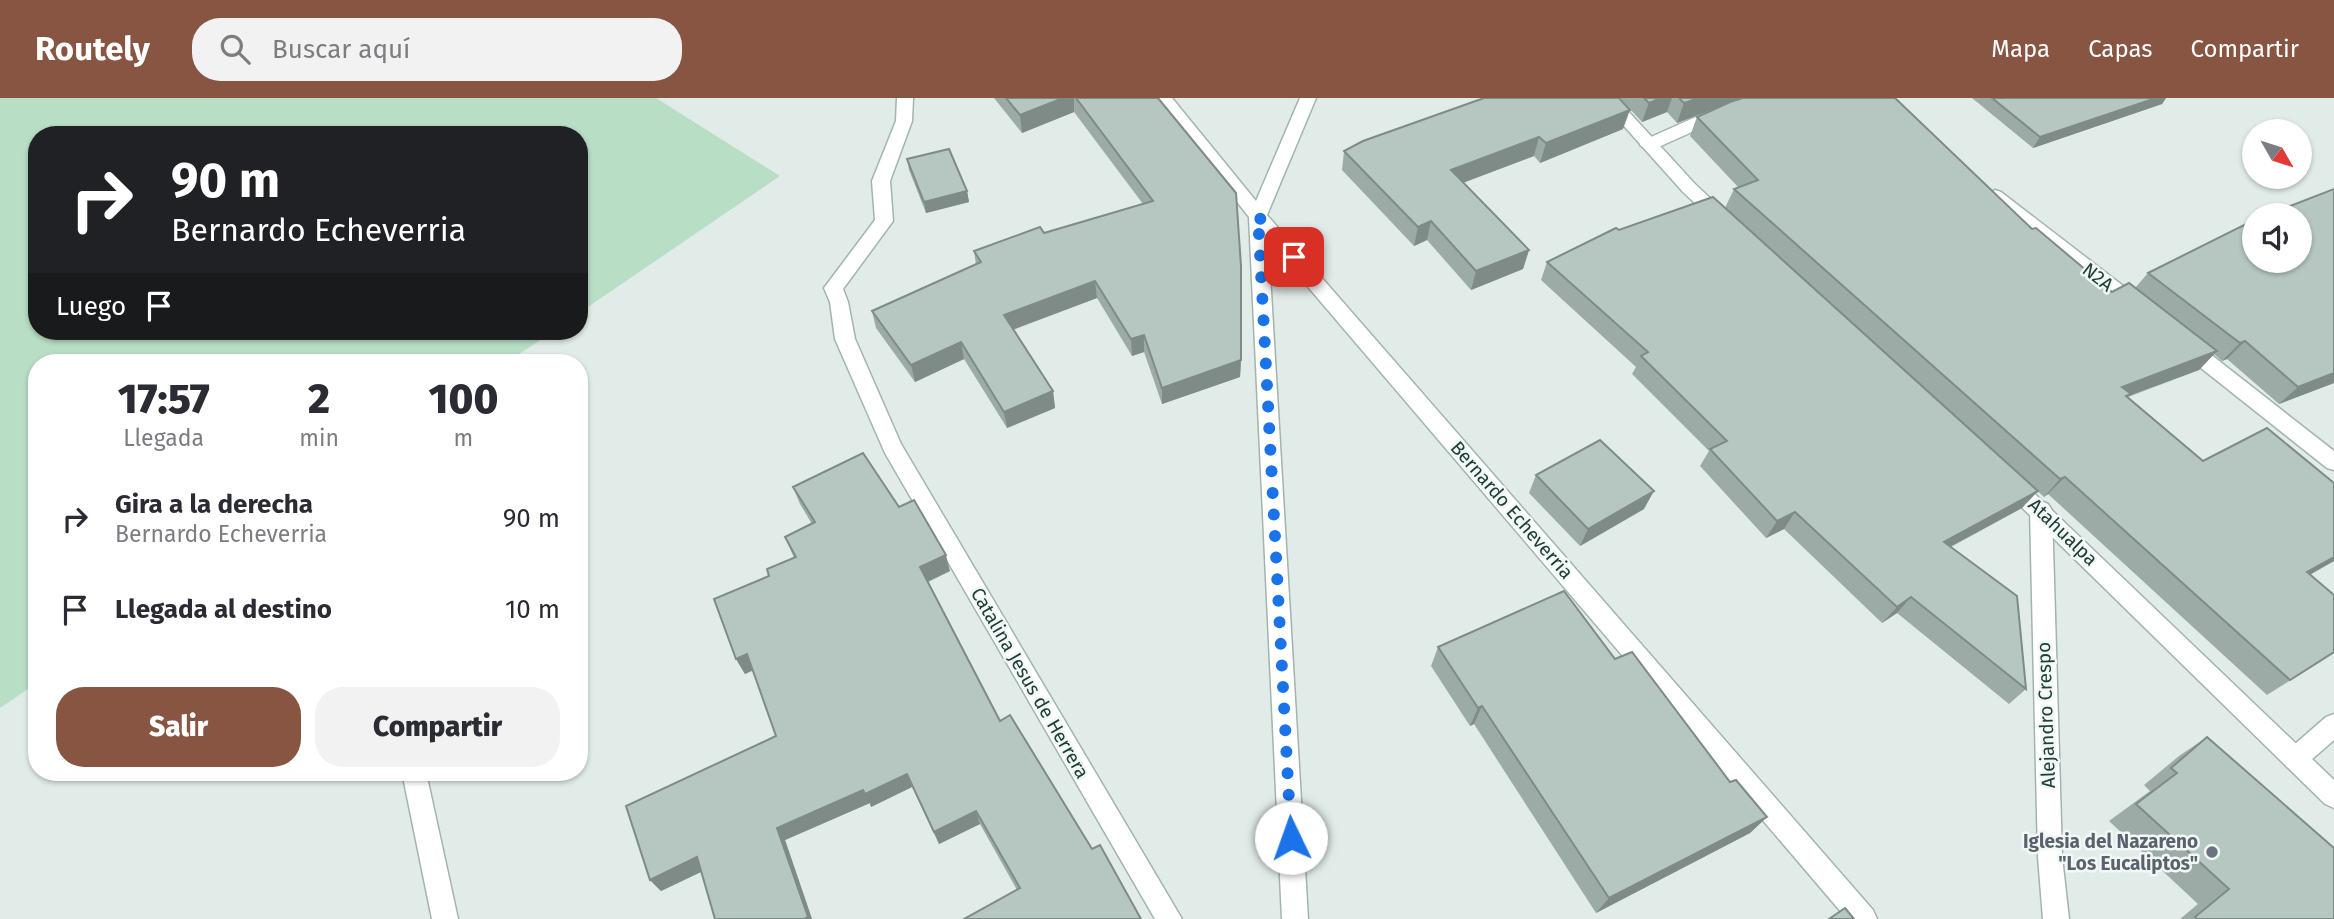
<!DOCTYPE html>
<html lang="es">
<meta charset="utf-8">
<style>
body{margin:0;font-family:"Fira Sans",sans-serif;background:#f2f2f3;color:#2b2b33;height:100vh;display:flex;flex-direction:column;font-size:26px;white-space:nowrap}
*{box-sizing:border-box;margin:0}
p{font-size:23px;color:#7c7c81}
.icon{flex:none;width:38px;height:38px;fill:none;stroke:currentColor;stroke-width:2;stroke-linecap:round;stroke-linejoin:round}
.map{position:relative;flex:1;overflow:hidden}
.details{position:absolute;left:28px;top:256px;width:560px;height:427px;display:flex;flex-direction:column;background:#fff;border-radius:28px;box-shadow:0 2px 5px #0004}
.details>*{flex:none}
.banner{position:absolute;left:28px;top:28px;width:560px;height:214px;border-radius:28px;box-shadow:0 2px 5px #0004;background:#202124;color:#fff;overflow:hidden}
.needle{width:46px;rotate:129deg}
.fabs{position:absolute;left:2242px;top:21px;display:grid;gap:14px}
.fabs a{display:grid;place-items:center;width:70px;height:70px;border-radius:50%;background:#fff;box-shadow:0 2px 5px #0004;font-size:35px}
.pin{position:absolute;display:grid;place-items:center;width:60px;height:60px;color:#fff;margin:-30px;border-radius:14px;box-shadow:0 4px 10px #0006}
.me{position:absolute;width:77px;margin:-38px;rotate:357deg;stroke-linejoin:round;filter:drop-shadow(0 0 5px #0008)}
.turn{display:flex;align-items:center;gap:24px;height:147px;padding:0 28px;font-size:32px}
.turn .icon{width:91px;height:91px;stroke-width:2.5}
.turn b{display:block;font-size:49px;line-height:60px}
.then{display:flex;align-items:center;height:66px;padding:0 28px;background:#0003;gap:14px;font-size:26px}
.eta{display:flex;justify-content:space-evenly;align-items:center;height:119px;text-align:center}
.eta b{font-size:42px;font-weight:800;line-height:49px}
.action{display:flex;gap:14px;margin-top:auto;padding:14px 28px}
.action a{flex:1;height:80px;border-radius:28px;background:#875542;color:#fff;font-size:28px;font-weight:800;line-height:80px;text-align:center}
.action a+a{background:#f2f2f3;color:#2b2b33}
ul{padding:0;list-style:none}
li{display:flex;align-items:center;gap:21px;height:91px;padding:0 28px}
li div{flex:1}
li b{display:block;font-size:26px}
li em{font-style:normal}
header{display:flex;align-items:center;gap:42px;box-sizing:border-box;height:98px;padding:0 35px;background:#875542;color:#fff}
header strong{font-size:33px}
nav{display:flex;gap:38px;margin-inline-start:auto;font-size:24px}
.search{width:490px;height:63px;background:#f2f2f3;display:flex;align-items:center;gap:18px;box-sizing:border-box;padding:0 24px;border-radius:28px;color:#7c7c81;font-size:26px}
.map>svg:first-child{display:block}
.green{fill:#b8dec5}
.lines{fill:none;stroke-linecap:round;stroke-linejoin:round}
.minor-casing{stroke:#a3b4b0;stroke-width:3}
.tertiary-casing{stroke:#a3b4b0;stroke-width:3}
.minor{fill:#fff;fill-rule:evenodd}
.tertiary{fill:#fff;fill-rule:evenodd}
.wall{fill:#9daba6}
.shaded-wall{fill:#7f8b87}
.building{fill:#b6c7c1;stroke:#7f8b87;stroke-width:2}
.route{stroke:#1a73e8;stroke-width:12;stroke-dasharray:0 21.6}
.worship-dot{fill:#6b7280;stroke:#f1f8f5;stroke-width:2.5}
.labels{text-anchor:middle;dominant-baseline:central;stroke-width:5;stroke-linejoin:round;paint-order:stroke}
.street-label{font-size:19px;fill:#203d38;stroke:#f1f8f5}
.worship-label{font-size:19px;font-weight:bold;fill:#5b616d;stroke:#f1f8f5;text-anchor:end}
</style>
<header>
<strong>Routely</strong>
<div class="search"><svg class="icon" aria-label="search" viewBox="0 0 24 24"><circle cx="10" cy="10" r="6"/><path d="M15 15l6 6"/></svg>Buscar aquí</div>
<nav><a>Mapa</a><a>Capas</a><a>Compartir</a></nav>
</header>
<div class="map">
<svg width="2334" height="821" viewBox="0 0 2334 821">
<rect width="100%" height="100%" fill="#e1ece8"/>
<!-- green -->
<polygon class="green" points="0,0 656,0 780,78 579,215 579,37 37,37 37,233 554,233 507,264 37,264 37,585 0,610"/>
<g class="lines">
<defs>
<g id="minor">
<polygon points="897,0 913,0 912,23 890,83 893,123 843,191 848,204 855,241 901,346 1182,821 1155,821 885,355 835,241 830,204 824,190 875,122 872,83 896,23"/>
<polygon points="1155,0 1172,0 1256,103 1300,0 1316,0 1267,117 1873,812 1877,821 1847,821 1268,142 1308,821 1282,821 1249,119"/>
<polygon points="1749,0 1774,0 1772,4 1721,21 1654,51 1648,53 1640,47 1642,43 1709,13"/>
<polygon points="1995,92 2001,94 2144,204 2146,209 2144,214 2130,214 1989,102 1986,98"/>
<polygon points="2184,239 2191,241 2334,353 2334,372 2327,370 2177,251 2174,246 2177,241"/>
<polygon points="2041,403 2048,406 2052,412 2062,759 2069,821 2043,821 2038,759 2030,412 2034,406"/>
<polygon points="2334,616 2334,642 2303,669 2295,672 2287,669 2283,661 2287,653 2326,619"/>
<polygon points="405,674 425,674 427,679 458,821 432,821 403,679"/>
</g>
<g id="tertiary">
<polygon points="1599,0 1616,0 1695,86 1727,116 1730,120 1727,124 1715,124 1683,94"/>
<polygon points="2008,375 2015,377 2334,682 2334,710 2325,706 2001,389 1998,383 2001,377"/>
</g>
</defs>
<!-- minor casing -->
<use href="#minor" class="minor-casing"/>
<!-- tertiary casing -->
<use href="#tertiary" class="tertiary-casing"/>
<!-- minor -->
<use href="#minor" class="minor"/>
<!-- tertiary -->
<use href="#tertiary" class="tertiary"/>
</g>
<!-- wall -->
<g class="wall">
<polygon points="994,0 1158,0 1241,262 1240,279 1162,306 1144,254 1132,258 1097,200 1013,232 1053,293 1055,310 1007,330 964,261 915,284 876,230 872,213 976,167 974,153 1044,135 1143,106 1074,14 1022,35"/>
<polygon points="1620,0 1742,0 1677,25 1667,14 1642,24"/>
<polygon points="1972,0 2166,0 2162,6 2033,50"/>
<polygon points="1697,19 2032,131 2112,194 2135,190 2148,175 2334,285 2279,306 2227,261 2222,263 2214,256 2199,272 2128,299 2203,363 2334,385 2334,463 2310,476 2334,555 2267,597 2048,396 2044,399 2001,360 2038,393 2022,410 1951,449 2026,591 2009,606 1897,515 1882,525 1784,431 1766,440 1700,368 1709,353 1632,276 1636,269 1541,182 1547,164 1619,132 1725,110 1734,91 1738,89 1690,38"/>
<polygon points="1623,31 1540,65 1534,58 1463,85 1529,152 1523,171 1471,192 1427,142 1414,148 1342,72 1344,53"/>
<polygon points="907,61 967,93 969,104 926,115 909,72"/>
<polygon points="1536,377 1644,411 1580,448 1529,395"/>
<polygon points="793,389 899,409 950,473 928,484 1000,623 1092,751 1017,792 980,726 939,746 912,689 871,709 870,705 785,742 812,821 715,821 701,774 661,793 650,782 776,638 753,572 745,576 736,561 769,478 794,460 785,439 812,426 800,406"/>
<polygon points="1438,549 1615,561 1730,684 1767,719 1750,735 1596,815 1474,626 1470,628 1431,568"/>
<polygon points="2207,639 2334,821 2180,821 2198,806 2109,723 2150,693 2144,687 2179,658"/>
</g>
<!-- shaded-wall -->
<g class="shaded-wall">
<polygon points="1063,0 1074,0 1074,14 1022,35 1020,17"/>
<polygon points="1661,0 1672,0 1667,14 1642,24 1649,5"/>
<polygon points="1699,0 1742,0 1677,25 1684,5"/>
<polygon points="2156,0 2166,0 2162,6 2033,50 2040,39"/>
<polygon points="1630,12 1623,31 1540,65 1546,45"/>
<polygon points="1539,39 1534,58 1446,91 1451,72"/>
<polygon points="967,93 969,104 926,115 924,104"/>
<polygon points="1431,123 1427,142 1414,148 1418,129"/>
<polygon points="1529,152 1523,171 1471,192 1476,173"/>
<polygon points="1095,183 1097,200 1006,234 1004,217"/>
<polygon points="1144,237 1144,254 1132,258 1131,241"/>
<polygon points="2245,243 2227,261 2222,263 2240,245"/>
<polygon points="961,244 964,261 915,284 911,267"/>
<polygon points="2217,253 2199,272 2128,298 2114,313 2122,289"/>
<polygon points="1241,262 1240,279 1162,306 1162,290"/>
<polygon points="2334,275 2334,285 2279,306 2298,289"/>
<polygon points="1053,293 1055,310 1007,330 1004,314"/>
<polygon points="2065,379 2048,396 2044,399 2060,381"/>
<polygon points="1654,393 1644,411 1580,448 1588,431"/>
<polygon points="2038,393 2022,410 1929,460 1944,444"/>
<polygon points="1795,414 1784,431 1766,440 1777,423"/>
<polygon points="946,457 950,473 925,485 920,469"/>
<polygon points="2334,459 2334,463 2285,491 2307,474"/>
<polygon points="1911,499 1897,515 1882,525 1897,509"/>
<polygon points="747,556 756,571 745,576 736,561"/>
<polygon points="1482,608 1474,626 1470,628 1478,610"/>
<polygon points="907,676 912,689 871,709 870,705 785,742 812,821 804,821 777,730 863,692"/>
<polygon points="976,713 980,726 939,746 934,734"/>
<polygon points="1767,719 1750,735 1596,815 1609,800"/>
<polygon points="697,759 707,771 661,793 650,782"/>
</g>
<!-- building -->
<g class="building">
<polygon points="1006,0 1063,0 1020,17"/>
<polygon points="1076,0 1158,0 1236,95 1241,168 1241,262 1162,290 1144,237 1131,241 1095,183 1004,217 1053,293 1004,314 961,244 911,267 872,213 981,164 974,153 1040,129 1044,135 1153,103"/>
<polygon points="1484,0 1619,0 1630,12 1546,45 1539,39 1451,72 1529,152 1476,173 1431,123 1418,129 1344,53 1363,43"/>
<polygon points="1644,0 1661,0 1649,5"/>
<polygon points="1679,0 1699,0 1684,5"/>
<polygon points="1743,0 1895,0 2032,131 2036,130 2112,194 2129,185 2217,253 2122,289 2131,296 2126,298 2203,363 2267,330 2334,385 2334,459 2307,474 2334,497 2334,554 2290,582 2065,379 2060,381 1734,91 1758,82 1697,19 1730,4"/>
<polygon points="1992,0 2156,0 2040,39"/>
<polygon points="949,51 967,93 924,104 907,61"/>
<polygon points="2334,91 2334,275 2298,289 2245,243 2240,245 2148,175 2254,122 2254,163 2300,163 2300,117 2267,117"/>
<polygon points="1713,99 2038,393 1944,444 2017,498 2026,591 1911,499 1897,509 1795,414 1777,423 1710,351 1727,343 1641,258 1648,254 1547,164 1616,130 1619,132"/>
<polygon points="1600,342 1654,393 1588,431 1536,377"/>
<polygon points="863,355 899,409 914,402 946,457 920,469 1000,623 1010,617 1092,751 1100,747 1141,821 964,821 1020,790 976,713 934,734 907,676 865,696 863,692 777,730 808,819 804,821 715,821 697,759 650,782 626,708 776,638 747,556 736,561 714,501 769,478 767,471 796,459 785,439 815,424 793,389"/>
<polygon points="1564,493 1615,561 1632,554 1730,684 1736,682 1767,719 1609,800 1482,608 1478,610 1438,549"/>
<polygon points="2207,639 2334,750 2334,821 2197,821 2195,819 2229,791 2136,706 2177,675 2171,670"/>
<polygon points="1845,810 1854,821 1829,821"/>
</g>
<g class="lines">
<!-- route -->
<polyline class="route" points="1291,740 1258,118 1294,159"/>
</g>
<!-- markers -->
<circle class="worship-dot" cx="2212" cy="754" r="7"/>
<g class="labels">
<!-- street labels -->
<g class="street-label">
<text transform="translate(2098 179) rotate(38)">N2A</text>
<text transform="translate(1512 412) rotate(49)">Bernardo Echeverria</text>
<text transform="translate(2063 434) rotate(44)">Atahualpa</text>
<text transform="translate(1030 585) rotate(60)">Catalina Jesus de Herrera</text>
<text transform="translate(2046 617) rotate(-92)">Alejandro Crespo</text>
</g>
<!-- worship labels -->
<g class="worship-label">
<text x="2198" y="743">Iglesia del Nazareno<tspan x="2198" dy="22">"Los Eucaliptos"</tspan></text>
</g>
</g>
</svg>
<div class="fabs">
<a><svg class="needle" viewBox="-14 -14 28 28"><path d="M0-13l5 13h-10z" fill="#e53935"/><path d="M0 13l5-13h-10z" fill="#7c7c81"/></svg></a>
<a><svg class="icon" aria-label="sound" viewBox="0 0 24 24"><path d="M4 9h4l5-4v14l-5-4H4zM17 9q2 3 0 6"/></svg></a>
</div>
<div class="pin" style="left:1294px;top:159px;background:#d93025"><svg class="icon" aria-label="arrive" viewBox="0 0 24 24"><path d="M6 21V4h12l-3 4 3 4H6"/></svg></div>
<svg class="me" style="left:1291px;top:740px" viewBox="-20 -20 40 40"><circle r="19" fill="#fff"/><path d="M0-13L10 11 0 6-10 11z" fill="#1a73e8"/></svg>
<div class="banner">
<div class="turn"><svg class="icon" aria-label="right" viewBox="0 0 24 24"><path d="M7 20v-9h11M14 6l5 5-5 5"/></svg><div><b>90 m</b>Bernardo Echeverria</div></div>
<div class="then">Luego<svg class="icon" aria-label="arrive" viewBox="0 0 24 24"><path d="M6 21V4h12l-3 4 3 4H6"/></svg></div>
</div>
<section class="details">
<div class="eta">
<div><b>17:57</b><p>Llegada</p></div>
<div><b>2</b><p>min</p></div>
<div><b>100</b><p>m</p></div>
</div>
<ul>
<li><svg class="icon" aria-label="right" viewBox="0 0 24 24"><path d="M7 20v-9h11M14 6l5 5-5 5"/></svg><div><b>Gira a la derecha</b><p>Bernardo Echeverria</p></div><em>90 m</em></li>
<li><svg class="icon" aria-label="arrive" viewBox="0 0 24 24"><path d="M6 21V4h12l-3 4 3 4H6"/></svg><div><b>Llegada al destino</b></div><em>10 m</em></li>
</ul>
<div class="action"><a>Salir</a><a>Compartir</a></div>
</section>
</div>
